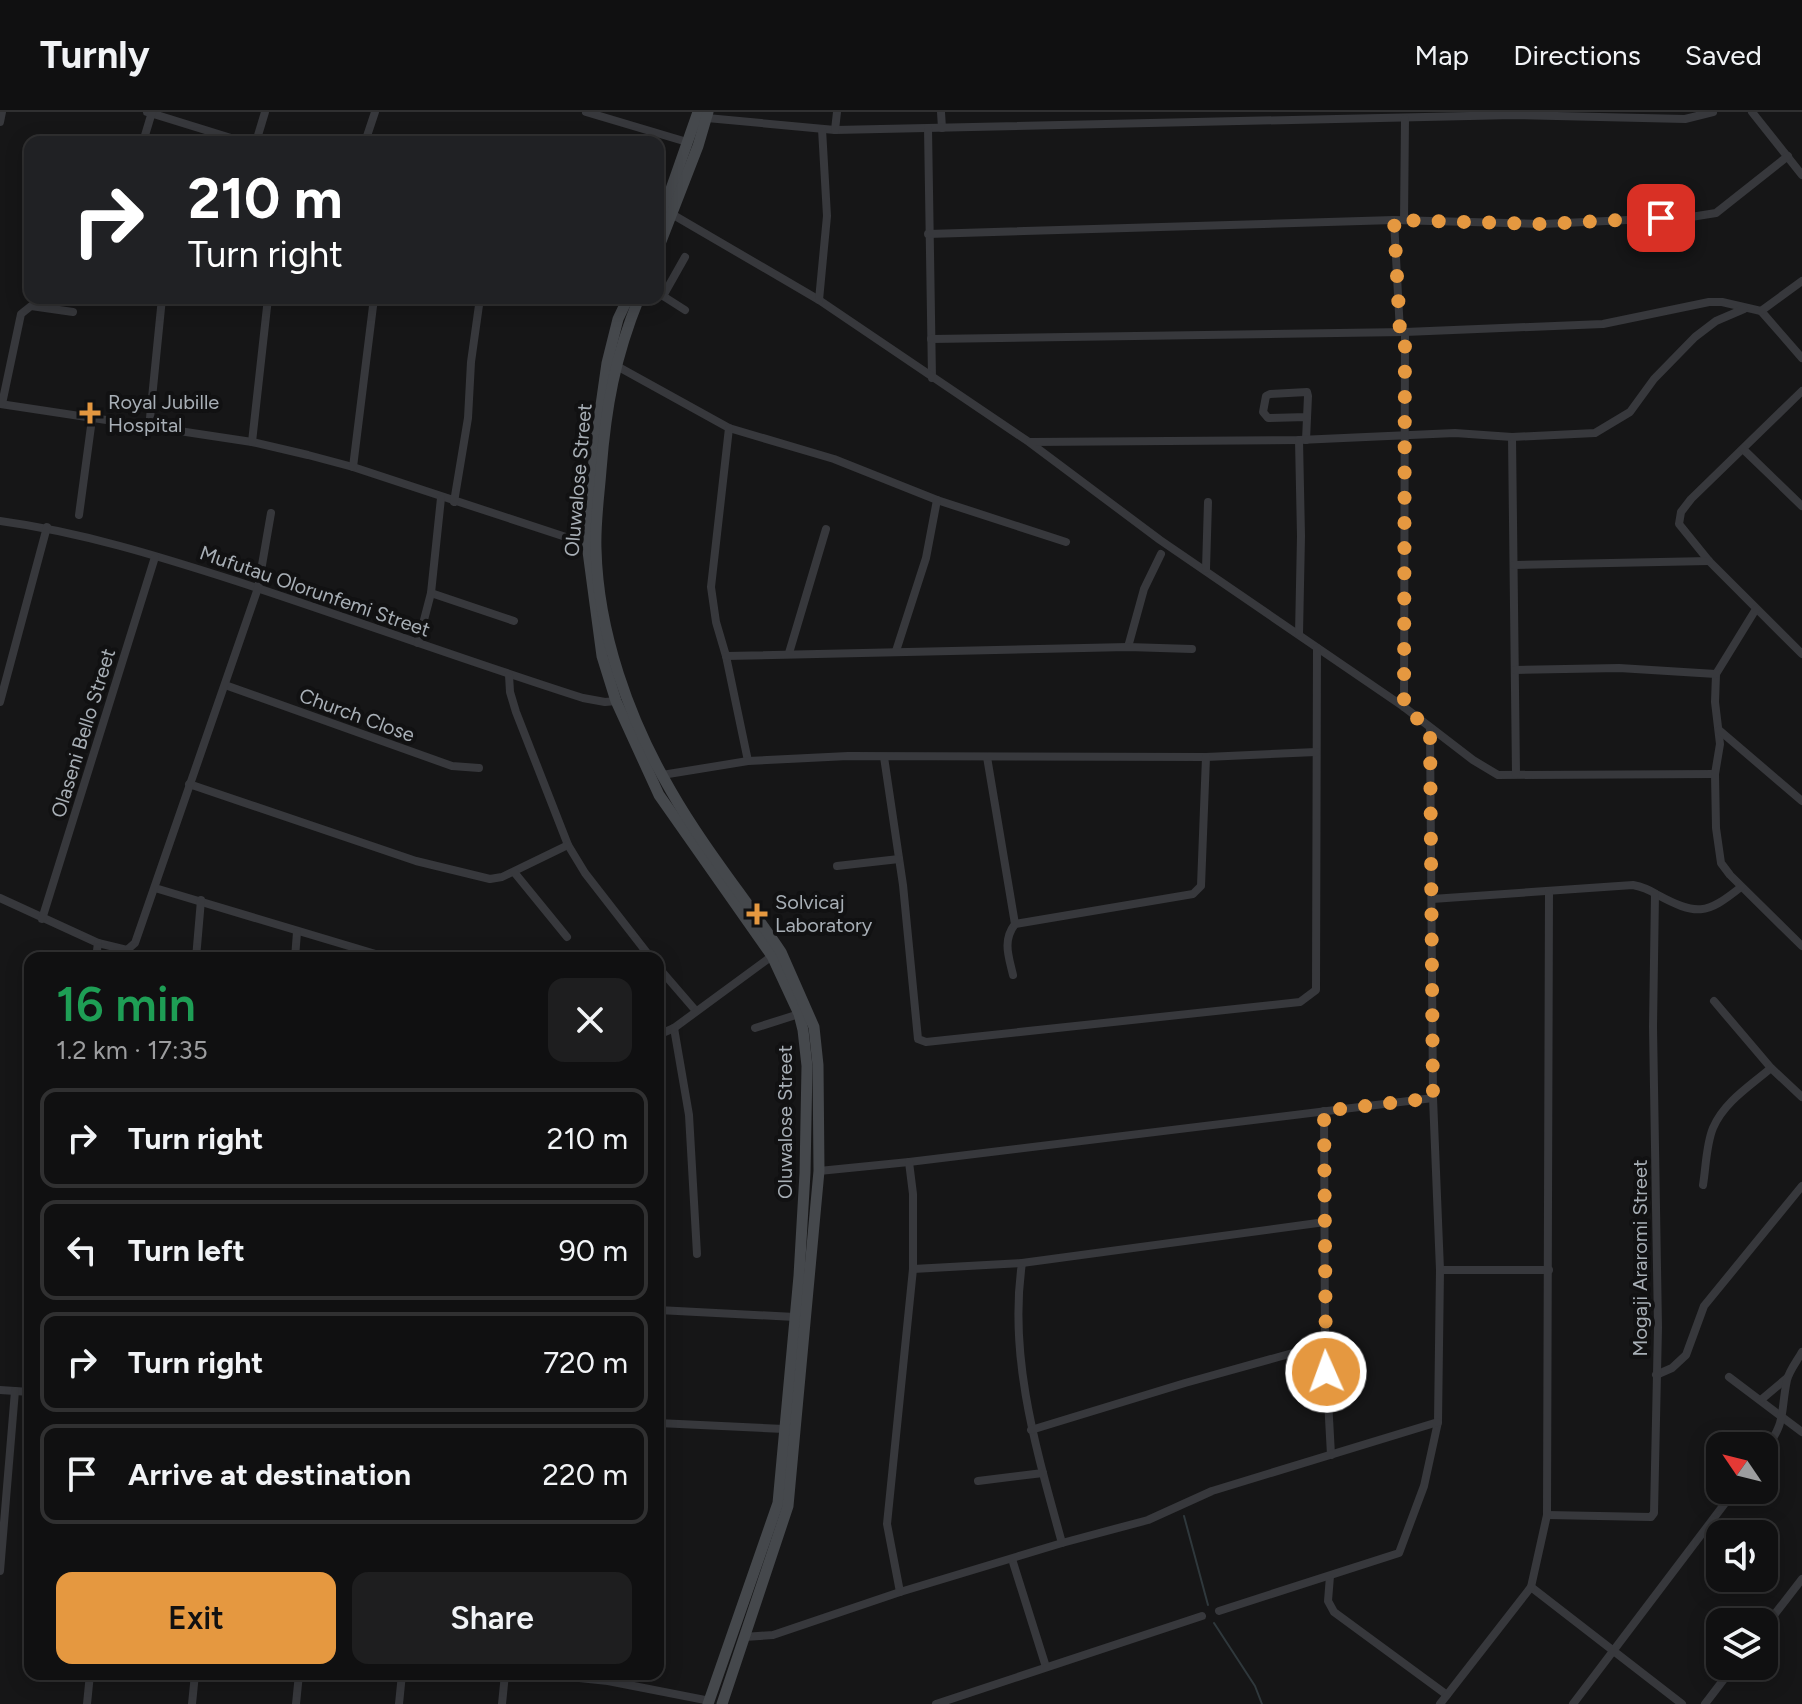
<!DOCTYPE html>
<meta charset="utf-8">
<style>
body{margin:0;font-family:Figtree,sans-serif;background:#1e1e1f;color:#f1f3f6;height:100vh;display:flex;flex-direction:column;font-size:30px;white-space:nowrap}
*{box-sizing:border-box;margin:0}
p{font-size:26px;color:#9c9d9f}
.icon{flex:none;width:44px;height:44px;fill:none;stroke:currentColor;stroke-width:2;stroke-linecap:round;stroke-linejoin:round}
.map{position:relative;flex:1;overflow:hidden}
.drawer{position:absolute;left:24px;top:840px;width:640px;height:728px;display:flex;flex-direction:column;background:#101011;border-radius:16px;box-shadow:0 4px 20px #0003,0 0 0 2px #303031}
.drawer>*{flex:none}
.hud{position:absolute;left:24px;top:24px;width:640px;height:168px;border-radius:16px;box-shadow:0 4px 20px #0003,0 0 0 2px #303031;background:#202124;color:#fff;overflow:hidden}
.needle{width:52px;rotate:305deg}
.fabs{position:absolute;left:1706px;top:1320px;display:grid;gap:16px}
.fabs a{display:grid;place-items:center;width:72px;height:72px;border-radius:16px;background:#101011;box-shadow:0 4px 20px #0003,0 0 0 2px #303031;font-size:40px}
.pin{position:absolute;display:grid;place-items:center;width:68px;height:68px;color:#fff;margin:-34px;border-radius:16px;box-shadow:0 4px 12px #0006}
.me{position:absolute;width:88px;margin:-44px;rotate:358deg;stroke-linejoin:round;filter:drop-shadow(0 0 6px #0008)}
.turn{display:flex;align-items:center;gap:28px;height:168px;padding:0 32px;font-size:36px}
.turn .icon{width:104px;height:104px;stroke-width:2.5}
.turn b{display:block;font-size:56px;line-height:68px}
.round{display:grid;place-items:center;flex:none;width:84px;height:84px;border-radius:16px;background:#1e1e1f}
.overview{display:flex;align-items:center;justify-content:space-between;height:136px;padding:0 32px}
h1{font-size:48px;font-weight:600;line-height:60px;color:#1e9e55}
.button{display:flex;gap:16px;margin-top:auto;padding:16px 32px}
.button a{flex:1;height:92px;border-radius:16px;background:#e59840;color:#111;font-size:32px;font-weight:600;line-height:92px;text-align:center}
.button a+a{background:#1e1e1f;color:#f1f3f6}
ul{padding:0;list-style:none}
li{display:flex;align-items:center;gap:24px;height:100px;margin:0 16px 12px;padding:0 16px;border:4px solid #303031;border-radius:16px}
li div{flex:1}
li b{display:block;font-size:30px}
li em{font-style:normal}
header{display:flex;align-items:center;gap:48px;box-sizing:border-box;height:112px;padding:0 40px;background:#101011;border-bottom:2px solid #303031}
header strong{font-size:38px}
nav{display:flex;gap:44px;margin-inline-start:auto;font-size:28px}
.map>svg:first-child{display:block}
.lines{fill:none;stroke-linecap:round;stroke-linejoin:round}
.stream{stroke:#2f383c;stroke-width:2}
.street{stroke:#37383c;stroke-width:8}
.secondary{stroke:#45484c;stroke-width:11}
.route{stroke:#e59840;stroke-width:14;stroke-dasharray:0 25.2}
.poi-dot{fill:#e59840;stroke:#111112;stroke-width:3}
.labels{text-anchor:middle;dominant-baseline:central;stroke-width:8;stroke-linejoin:round;paint-order:stroke}
.poi-label{font-size:20px;fill:#a8afb6;stroke:#111112;text-anchor:start}
.street-label{font-size:20px;fill:#a8afb6;stroke:#111112}
</style>
<header>
<strong>Turnly</strong>
<nav><a>Map</a><a>Directions</a><a>Saved</a></nav>
</header>
<div class="map">
<svg width="1802" height="1592" viewBox="0 0 1802 1592">
<rect width="100%" height="100%" fill="#161617"/>
<g class="lines">
<!-- stream -->
<g class="stream">
<polyline points="1184,1404 1208,1493"/>
<polyline points="1214,1511 1255,1574 1262,1592"/>
</g>
<!-- street -->
<g class="street">
<polyline points="147,0 244,30"/>
<polyline points="586,0 687,30"/>
<polyline points="941,0 942,16"/>
<polyline points="1752,0 1802,63"/>
<polyline points="707,6 835,18 1514,3 1685,7 1713,0"/>
<polyline points="0,10 2,0"/>
<polyline points="928,16 932,266"/>
<polyline points="835,18 837,0"/>
<polyline points="143,30 152,0"/>
<polyline points="256,30 265,0"/>
<polyline points="365,30 375,0"/>
<polyline points="670,101 819,188 1029,330 1160,428 1404,595 1473,648 1498,663 1715,662"/>
<polyline points="1394,108 1400,220"/>
<polyline points="1404,108 1405,7"/>
<polyline points="928,122 1394,108 1543,112 1691,105 1716,101 1788,44"/>
<polyline points="658,181 663,184 685,145"/>
<polyline points="663,184 685,198"/>
<polyline points="819,188 827,104 822,17"/>
<polyline points="1761,199 1802,246"/>
<polyline points="931,227 1405,220 1603,212 1709,190 1722,190 1761,199 1802,169"/>
<polyline points="615,253 729,316 834,347 937,388 1066,430"/>
<polyline points="1802,279 1691,387 1681,400 1679,412 1709,449 1802,542"/>
<polyline points="0,292 252,330 308,343 353,355 587,432"/>
<polyline points="2,292 21,202 31,194 73,200"/>
<polyline points="149,316 162,186"/>
<polyline points="729,316 711,475 716,510 726,544 748,649"/>
<polyline points="1512,325 1516,662"/>
<polyline points="1306,328 1308,284 1307,280 1270,282 1266,284 1263,300 1268,306 1307,305"/>
<polyline points="252,330 268,186"/>
<polyline points="1030,330 1299,328 1455,321 1512,325 1595,321 1630,300 1654,267 1695,225 1716,209 1744,197"/>
<polyline points="1743,337 1802,394"/>
<polyline points="353,355 374,186"/>
<polyline points="454,390 468,306 471,250 480,186"/>
<polyline points="79,403 92,307"/>
<path d="M0,409c81,11 158,35 236,60 116,38 231,80 347,117l22,4 11,-1"/>
<polyline points="1514,453 1709,449"/>
<polyline points="1206,457 1208,390"/>
<polyline points="431,481 514,509"/>
<polyline points="1756,497 1716,562 1715,590 1720,632 1715,662 1716,716 1721,751 1730,763 1802,834"/>
<polyline points="1299,522 1301,424 1299,328"/>
<polyline points="418,531 431,481 441,386"/>
<polyline points="1128,535 1144,477 1161,442"/>
<polyline points="896,539 926,446 937,388"/>
<polyline points="789,541 826,417"/>
<polyline points="726,544 1128,535 1192,537"/>
<polyline points="1515,558 1619,556 1716,562"/>
<polyline points="509,563 510,580 516,600 568,733 585,761 651,846"/>
<polyline points="225,573 452,654 479,656"/>
<polyline points="0,590 47,415"/>
<polyline points="1404,595 1405,220"/>
<polyline points="1719,618 1802,689"/>
<polyline points="884,645 903,773 918,927 926,930 1300,890 1316,878 1317,536"/>
<path d="M987,645l28,167c-13,17 -6,33 -2,51"/>
<polyline points="662,663 748,649 848,644 1206,645 1316,640"/>
<polyline points="189,672 416,749 490,767 502,765 568,733"/>
<polyline points="837,754 899,747"/>
<polyline points="514,760 567,825"/>
<polyline points="155,776 389,846"/>
<polyline points="0,786 98,831 127,838 135,831 258,476 271,401"/>
<path d="M1432,787l201,-14c10,2 15,4 23,9 41,22 50,21 85,-7"/>
<polyline points="42,807 155,445"/>
<polyline points="1015,812 1193,782 1201,774 1206,645"/>
<polyline points="96,846 98,831"/>
<polyline points="196,846 201,788"/>
<polyline points="295,846 297,820"/>
<polyline points="658,855 696,899"/>
<polyline points="1714,889 1771,956 1802,985"/>
<polyline points="674,916 689,1003 697,1142"/>
<polyline points="755,916 799,902"/>
<polyline points="658,923 674,916 772,844"/>
<polyline points="1324,999 1325,1232 1331,1343"/>
<polyline points="819,1059 909,1050 1433,986"/>
<path d="M1703,1073c3,-18 3,-40 10,-57 11,-26 37,-42 58,-60"/>
<path d="M1022,1151c-14,95 15,189 40,280"/>
<polyline points="913,1157 1022,1151 1325,1110"/>
<polyline points="1440,1158 1549,1158"/>
<polyline points="658,1198 795,1205"/>
<polyline points="1656,1263 1672,1256 1686,1243 1704,1194 1802,1074"/>
<polyline points="1729,1265 1802,1320"/>
<polyline points="0,1278 30,1280"/>
<polyline points="1762,1287 1787,1266"/>
<polyline points="658,1311 784,1317"/>
<polyline points="1031,1318 1185,1271 1325,1232"/>
<path d="M1764,1339c23,-29 16,-38 23,-71 2,-9 10,-19 15,-28"/>
<polyline points="978,1369 1043,1361"/>
<polyline points="1547,1403 1651,1405 1654,1401 1658,1215 1653,915 1655,782"/>
<polyline points="1012,1447 1046,1555"/>
<polyline points="0,1459 15,1279"/>
<polyline points="1330,1464 1328,1489 1334,1500 1447,1583"/>
<polyline points="1531,1475 1682,1592"/>
<polyline points="900,1480 887,1412 913,1157 913,1082 909,1050"/>
<polyline points="1219,1499 1399,1441 1424,1374 1438,1310 1440,1158 1433,986 1430,618"/>
<polyline points="1764,1516 1802,1467"/>
<polyline points="744,1525 773,1523 900,1480 1062,1431 1148,1408 1212,1379 1438,1310"/>
<polyline points="541,1562 608,1569 710,1589"/>
<polyline points="87,1592 90,1562"/>
<polyline points="192,1592 195,1562"/>
<polyline points="296,1592 299,1562"/>
<polyline points="399,1592 402,1562"/>
<polyline points="502,1592 505,1562"/>
<polyline points="936,1592 1202,1504"/>
<polyline points="1440,1592 1531,1475 1547,1403 1549,780"/>
<polyline points="1573,1592 1735,1378"/>
<polyline points="1705,1592 1734,1554"/>
</g>
<!-- secondary -->
<g class="secondary">
<polyline points="658,114 698,0"/>
<polyline points="658,137 698,34 708,0"/>
<polyline points="628,186 618,207 607,251 595,335 587,432 602,544 616,589 659,683 772,844 799,902 803,918 807,954 805,1061 799,1164 778,1391 708,1592"/>
<path d="M639,186c-24,59 -33,108 -38,172 -2,26 -6,53 -5,79 2,83 33,170 75,242 32,56 74,107 110,161l33,75 4,38 1,106 -31,335 -66,198"/>
</g>
</g>
<g class="lines">
<!-- route -->
<polyline class="route" points="1326,1260 1324,999 1433,986 1430,618 1404,595 1405,220 1400,220 1394,108 1543,112 1661,106"/>
</g>
<!-- markers -->
<g class="poi-dot">
<path d="M86 289h8v8h8v8h-8v8h-8v-8h-8v-8h8z"/>
<path d="M753 790h8v8h8v8h-8v8h-8v-8h-8v-8h8z"/>
</g>
<g class="labels">
<!-- poi labels -->
<g class="poi-label">
<text x="108" y="290">Royal Jubille<tspan x="108" dy="23">Hospital</tspan></text>
<text x="775" y="790">Solvicaj<tspan x="775" dy="23">Laboratory</tspan></text>
</g>
<!-- street labels -->
<g class="street-label">
<text transform="translate(578 368) rotate(-85)">Oluwalose Street</text>
<text transform="translate(315 479) rotate(19)">Mufutau Olorunfemi Street</text>
<text transform="translate(357 603) rotate(20)">Church Close</text>
<text transform="translate(83 621) rotate(-73)">Olaseni Bello Street</text>
<text transform="translate(785 1010) rotate(-90)">Oluwalose Street</text>
<text transform="translate(1640 1146) rotate(-90)">Mogaji Araromi Street</text>
</g>
</g>
</svg>
<div class="fabs">
<a><svg class="needle" viewBox="-14 -14 28 28"><path d="M0-13l5 13h-10z" fill="#e53935"/><path d="M0 13l5-13h-10z" fill="#9c9d9f"/></svg></a>
<a><svg class="icon" aria-label="sound" viewBox="0 0 24 24"><path d="M4 9h4l5-4v14l-5-4H4zM17 9q2 3 0 6"/></svg></a>
<a><svg class="icon" aria-label="layers" viewBox="0 0 24 24"><path d="M12 4l9 5-9 5-9-5zM3 14l9 5 9-5"/></svg></a>
</div>
<div class="pin" style="left:1661px;top:106px;background:#d93025"><svg class="icon" aria-label="arrive" viewBox="0 0 24 24"><path d="M6 21V4h12l-3 4 3 4H6"/></svg></div>
<svg class="me" style="left:1326px;top:1260px" viewBox="-20 -20 40 40"><circle r="17" fill="#e59840" stroke="#fff" stroke-width="3"/><path d="M0-11L8 9 0 5-8 9z" fill="#fff"/></svg>
<div class="hud">
<div class="turn"><svg class="icon" aria-label="right" viewBox="0 0 24 24"><path d="M7 20v-9h11M14 6l5 5-5 5"/></svg><div><b>210 m</b>Turn right</div></div>
</div>
<section class="drawer">
<div class="overview"><div><h1>16 min</h1><p>1.2 km · 17:35</p></div><a class="round"><svg class="icon" aria-label="close" viewBox="0 0 24 24"><path d="M6 6l12 12M18 6L6 18"/></svg></a></div>
<ul>
<li><svg class="icon" aria-label="right" viewBox="0 0 24 24"><path d="M7 20v-9h11M14 6l5 5-5 5"/></svg><div><b>Turn right</b></div><em>210 m</em></li>
<li><svg class="icon" aria-label="left" viewBox="0 0 24 24"><path d="M17 20v-9H6M10 6l-5 5 5 5"/></svg><div><b>Turn left</b></div><em>90 m</em></li>
<li><svg class="icon" aria-label="right" viewBox="0 0 24 24"><path d="M7 20v-9h11M14 6l5 5-5 5"/></svg><div><b>Turn right</b></div><em>720 m</em></li>
<li><svg class="icon" aria-label="arrive" viewBox="0 0 24 24"><path d="M6 21V4h12l-3 4 3 4H6"/></svg><div><b>Arrive at destination</b></div><em>220 m</em></li>
</ul>
<div class="button"><a>Exit</a><a>Share</a></div>
</section>
</div>
